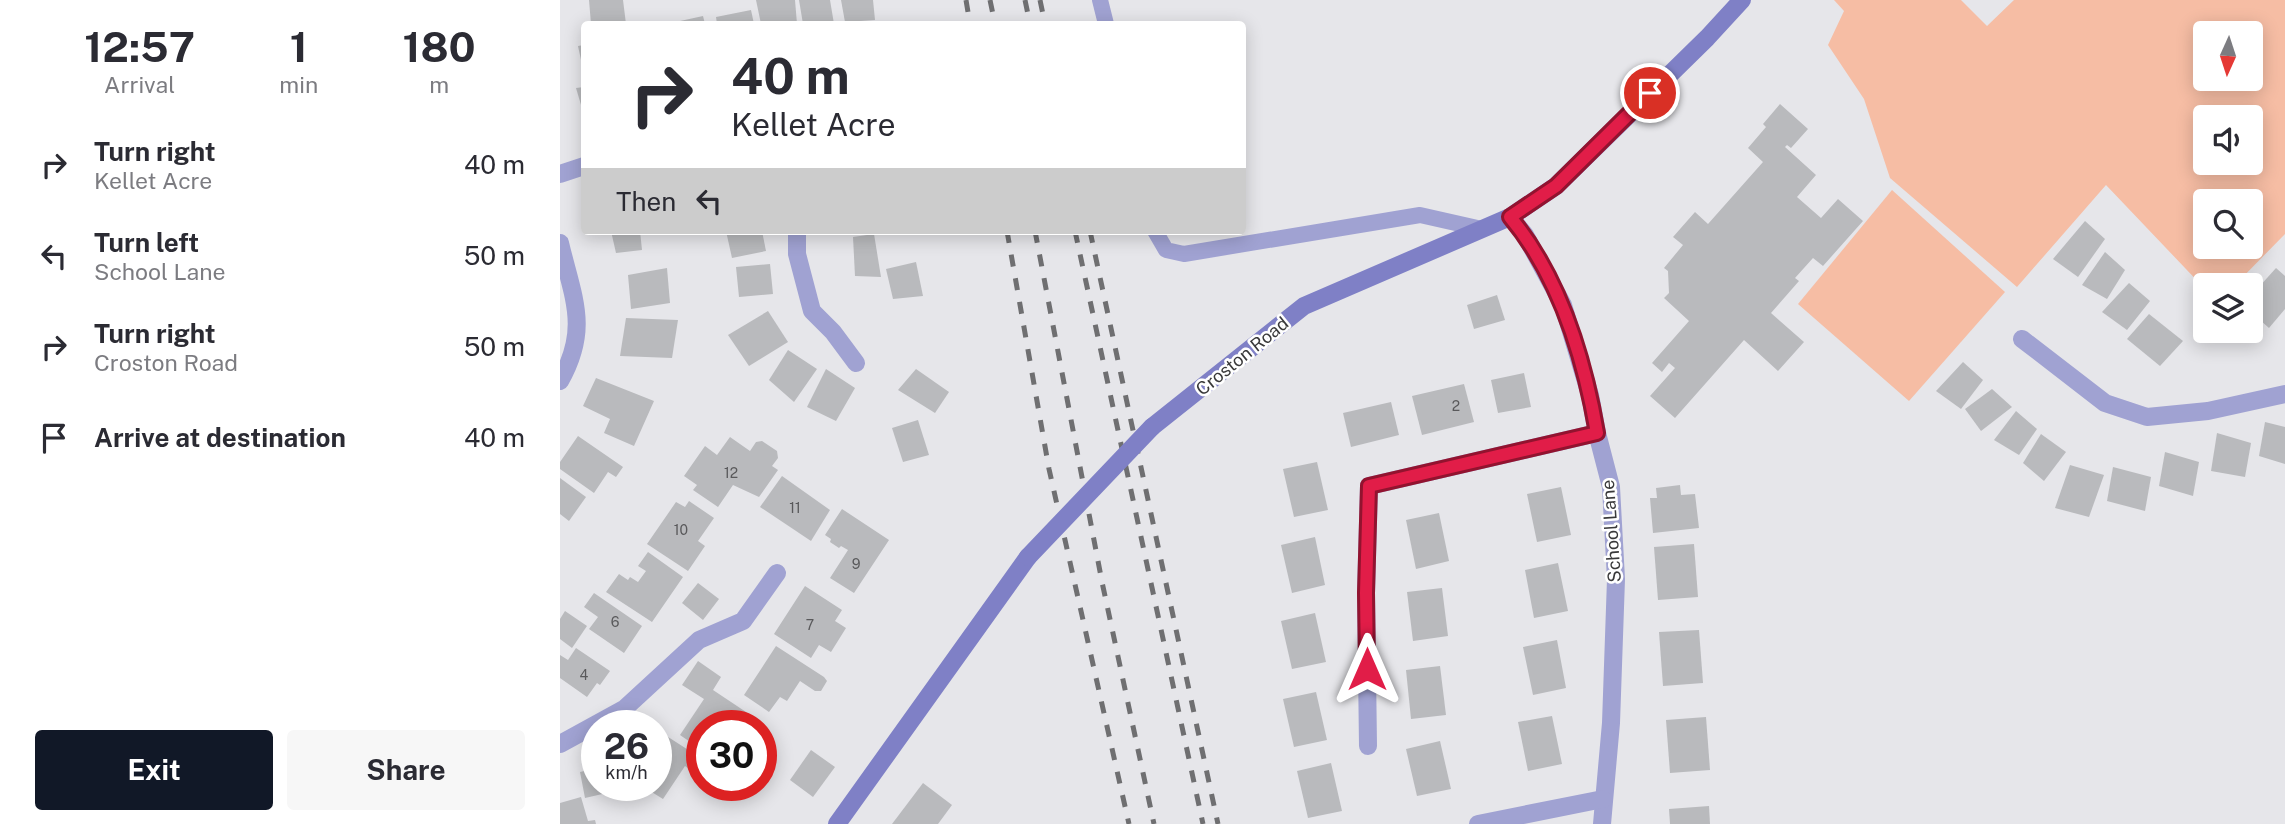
<!DOCTYPE html>
<style>
body{margin:0;font-family:"Public Sans",sans-serif;background:#f7f7f7;color:#2b2b33;height:100vh;display:flex;flex-direction:column;font-size:26px;white-space:nowrap}
*{box-sizing:border-box;margin:0}
p{font-size:23px;color:#7c7c81}
.icon{flex:none;width:38px;height:38px;fill:none;stroke:currentColor;stroke-width:2;stroke-linecap:round;stroke-linejoin:round}
.map{position:relative;flex:1;overflow:hidden}
.side{display:flex;flex-direction:column;background:#fff;width:560px}
.side>*{flex:none}
.hud{position:absolute;left:21px;top:21px;width:665px;height:214px;border-radius:7px;box-shadow:0 4px 18px #0003;background:#fff;color:#2b2b33;overflow:hidden}
.needle{width:46px;rotate:183deg}
.tools{position:absolute;left:1633px;top:21px;display:grid;gap:14px}
.tools a{display:grid;place-items:center;width:70px;height:70px;border-radius:7px;background:#fff;box-shadow:0 4px 18px #0003;font-size:35px}
.speed{position:absolute;left:21px;top:710px;display:flex;gap:14px;font-size:35px;font-weight:700;text-align:center}
.speed>*{display:grid;place-content:center;width:91px;height:91px;border-radius:50%;background:#fff;box-shadow:0 4px 18px #0003;line-height:1}
.speed small{font-size:18px;font-weight:400}
.speed .limit{border:10px solid #d22;background:#fff;color:#111}
.pin{position:absolute;display:grid;place-items:center;width:60px;height:60px;color:#fff;margin:-30px;border:4px solid #fff;border-radius:50%;box-shadow:0 2px 7px #0007}
.me{position:absolute;width:77px;margin:-38px;rotate:0deg;stroke-linejoin:round;filter:drop-shadow(0 0 5px #0008)}
.turn{display:flex;align-items:center;gap:24px;height:147px;padding:0 35px;font-size:32px}
.turn .icon{width:91px;height:91px;stroke-width:2.5}
.turn b{display:block;font-size:49px;line-height:60px}
.then{display:flex;align-items:center;height:66px;padding:0 35px;background:#0003;gap:14px;font-size:26px}
.eta{display:flex;justify-content:space-evenly;align-items:center;height:119px;text-align:center}
.eta b{font-size:42px;font-weight:700;line-height:49px}
.primary-button{display:flex;gap:14px;margin-top:auto;padding:14px 35px}
.primary-button a{flex:1;height:80px;border-radius:7px;background:#111827;color:#fff;font-size:28px;font-weight:700;line-height:80px;text-align:center}
.primary-button a+a{background:#f7f7f7;color:#2b2b33}
ul{padding:0;list-style:none}
li{display:flex;align-items:center;gap:21px;height:91px;padding:0 35px}
li div{flex:1}
li b{display:block;font-size:26px}
li em{font-style:normal}
main{display:flex;flex:1;min-height:0}
.map>svg:first-child{display:block}
.green{fill:#f6bda4;fill-rule:evenodd}
.building{fill:#b9babd}
.lines{fill:none;stroke-linecap:round;stroke-linejoin:round}
.lane{stroke:#a0a2d2;stroke-width:16}
.street{stroke:#a0a2d2;stroke-width:18}
.secondary{stroke:#7f80c6;stroke-width:18}
.rail{stroke:#6f6f71;stroke-width:5;stroke-dasharray:12 12;stroke-linecap:butt}
.secondary-bridge{stroke:#7f80c6;stroke-width:18}
.route-casing{stroke:#92132f;stroke-width:18}
.route{stroke:#e11d48;stroke-width:12}
.labels{text-anchor:middle;dominant-baseline:central;stroke-width:5;stroke-linejoin:round;paint-order:stroke}
.number-label{font-size:14px;fill:#59595b}
.street-label{font-size:18px;fill:#39393a;stroke:#fff}
</style>
<main>
<section class="side">
<div class="eta">
<div><b>12:57</b><p>Arrival</p></div>
<div><b>1</b><p>min</p></div>
<div><b>180</b><p>m</p></div>
</div>
<ul>
<li><svg class="icon" aria-label="right" viewBox="0 0 24 24"><path d="M7 20v-9h11M14 6l5 5-5 5"/></svg><div><b>Turn right</b><p>Kellet Acre</p></div><em>40 m</em></li>
<li><svg class="icon" aria-label="left" viewBox="0 0 24 24"><path d="M17 20v-9H6M10 6l-5 5 5 5"/></svg><div><b>Turn left</b><p>School Lane</p></div><em>50 m</em></li>
<li><svg class="icon" aria-label="right" viewBox="0 0 24 24"><path d="M7 20v-9h11M14 6l5 5-5 5"/></svg><div><b>Turn right</b><p>Croston Road</p></div><em>50 m</em></li>
<li><svg class="icon" aria-label="arrive" viewBox="0 0 24 24"><path d="M6 21V4h12l-3 4 3 4H6"/></svg><div><b>Arrive at destination</b></div><em>40 m</em></li>
</ul>
<div class="primary-button"><a>Exit</a><a>Share</a></div>
</section>
<div class="map">
<svg width="1725" height="824" viewBox="0 0 1725 824">
<rect width="100%" height="100%" fill="#e6e6ea"/>
<!-- green -->
<g class="green">
<path d="M1274,0h127l26,26 27,-26h271v234l-50,51h-30v4l-99,-104 -89,102 -127,-109 -26,-79 -36,-54 16,-34zM1645,33h45v46h-45zM1645,117h45v46h-45zM1645,201h45v46h-45z"/>
<polygon points="1332,190 1445,292 1349,401 1238,304"/>
</g>
<!-- building -->
<g class="building">
<polygon points="29,0 63,0 66,24 31,24"/>
<polygon points="196,0 235,0 237,24 201,24"/>
<polygon points="239,0 270,0 274,24 243,24"/>
<polygon points="281,0 313,0 315,20 285,22"/>
<polygon points="191,10 194,24 157,24 156,17"/>
<polygon points="143,16 145,24 111,24 111,23"/>
<polygon points="24,45 24,69 23,69 18,46"/>
<polygon points="24,87 24,115 16,88"/>
<polygon points="1220,104 1248,129 1231,148 1227,145 1225,147 1256,175 1237,197 1261,218 1278,199 1303,221 1263,266 1253,258 1235,278 1239,281 1211,313 1244,342 1218,371 1184,340 1115,418 1090,396 1115,368 1109,363 1102,372 1092,363 1129,321 1104,298 1109,293 1108,271 1104,268 1123,245 1113,237 1135,212 1148,224 1203,162 1188,148 1206,127 1203,124"/>
<polygon points="1525,221 1545,239 1518,277 1493,259"/>
<polygon points="51,231 80,231 82,250 56,253"/>
<polygon points="166,231 202,231 206,251 172,258"/>
<polygon points="314,234 321,277 295,276 293,237"/>
<polygon points="1545,252 1565,270 1547,299 1522,285"/>
<polygon points="356,262 363,296 333,299 326,269"/>
<polygon points="210,264 213,294 179,297 176,267"/>
<polygon points="107,268 110,303 71,309 68,275"/>
<polygon points="1716,268 1725,276 1725,309 1709,328 1690,311 1690,297"/>
<polygon points="1569,283 1590,301 1567,330 1542,312"/>
<polygon points="937,295 945,320 914,329 907,305"/>
<polygon points="208,311 228,342 189,366 168,335"/>
<polygon points="1589,314 1623,341 1600,366 1567,339"/>
<polygon points="66,318 118,320 112,358 60,356"/>
<polygon points="228,350 257,369 234,402 209,380"/>
<polygon points="1403,362 1423,380 1401,409 1376,391"/>
<polygon points="266,369 295,388 276,421 247,407"/>
<polygon points="356,369 389,392 375,413 338,390"/>
<polygon points="964,373 971,407 938,413 931,380"/>
<polygon points="36,378 94,401 74,446 44,433 50,419 23,406"/>
<polygon points="904,384 914,422 862,435 852,396"/>
<polygon points="1432,389 1452,407 1421,431 1405,409"/>
<polygon points="831,402 839,435 791,447 783,413"/>
<polygon points="1456,411 1477,429 1459,455 1434,440"/>
<polygon points="358,420 369,455 343,462 332,428"/>
<polygon points="1705,422 1725,427 1725,464 1699,456"/>
<polygon points="1657,433 1691,443 1685,477 1651,471"/>
<polygon points="1481,434 1506,452 1484,481 1463,463"/>
<polygon points="18,436 63,467 56,477 48,472 34,493 0,469 0,462"/>
<polygon points="170,437 190,451 196,442 202,441 217,451 218,458 212,466 218,470 199,497 173,485 158,507 133,490 137,485 124,476 145,446 157,455"/>
<polygon points="1605,452 1639,462 1633,496 1599,486"/>
<polygon points="757,462 768,510 734,517 723,469"/>
<polygon points="1510,465 1544,475 1529,517 1495,508"/>
<polygon points="1553,467 1591,477 1585,511 1547,501"/>
<polygon points="222,476 270,510 251,541 200,507"/>
<polygon points="0,478 26,497 9,521 0,514"/>
<polygon points="1120,485 1121,495 1135,494 1139,528 1093,533 1090,498 1097,498 1096,488"/>
<polygon points="1001,487 1011,535 977,542 967,494"/>
<polygon points="129,501 154,518 138,541 145,546 128,571 87,544 116,502 125,507"/>
<polygon points="282,509 329,540 294,593 270,578 288,550 281,546 279,548 270,542 271,539 265,535"/>
<polygon points="879,513 889,561 856,569 846,520"/>
<polygon points="755,537 765,585 732,593 721,545"/>
<polygon points="1134,544 1138,597 1098,600 1094,547"/>
<polygon points="88,552 123,577 92,622 46,592 59,574 68,580 70,577 78,582 86,571 78,566"/>
<polygon points="998,563 1008,611 974,618 965,570"/>
<polygon points="138,583 159,599 143,620 122,603"/>
<polygon points="245,586 282,610 275,621 286,628 271,652 259,645 251,658 214,634"/>
<polygon points="882,588 888,636 853,641 847,592"/>
<polygon points="34,593 82,626 64,653 29,629 38,617 24,607"/>
<polygon points="5,611 27,626 12,648 0,639 0,619"/>
<polygon points="755,613 766,662 732,669 721,621"/>
<polygon points="1139,630 1143,683 1103,686 1099,632"/>
<polygon points="997,640 1006,688 973,695 963,647"/>
<polygon points="216,646 264,677 267,681 261,691 255,691 240,681 227,701 220,697 209,712 184,695"/>
<polygon points="16,648 50,671 40,685 37,683 27,697 0,678 0,655 8,660"/>
<polygon points="138,661 161,677 153,690 189,714 182,726 142,726 142,750 120,735 144,699 122,685"/>
<polygon points="880,666 886,715 851,719 846,670"/>
<polygon points="756,692 767,740 734,747 723,699"/>
<polygon points="992,716 1002,764 968,771 958,722"/>
<polygon points="1146,717 1150,770 1110,773 1106,720"/>
<polygon points="105,735 133,753 132,755 142,762 142,766 136,774 125,766 103,799 82,786 96,786 96,748"/>
<polygon points="880,741 891,789 857,796 846,749"/>
<polygon points="251,750 275,767 253,797 230,780"/>
<polygon points="771,763 782,811 748,818 737,771"/>
<polygon points="37,768 37,786 50,786 51,792 25,798 20,772"/>
<polygon points="363,783 392,805 378,824 332,824"/>
<polygon points="21,797 28,821 35,820 36,824 0,824 0,803"/>
<polygon points="1149,806 1150,824 1110,824 1109,809"/>
</g>
<g class="lines">
<!-- lane -->
<g class="lane">
<polyline points="540,0 546,24"/>
<polyline points="595,231 606,250 624,254 860,215 922,229"/>
</g>
<!-- street -->
<g class="street">
<polyline points="0,174 24,166"/>
<polyline points="950,217 965,235 1003,305 1030,395 1037,433 1051,487 1056,579 1051,723 1042,824"/>
<polyline points="237,231 237,254 252,311 273,332 296,363"/>
<path d="M0,243c13,55 30,85 0,138"/>
<polyline points="1462,339 1545,403 1587,417 1648,411 1725,394"/>
<polyline points="0,744 64,709 139,640 183,621 217,573"/>
<polyline points="808,746 806,593 809,486 1037,433"/>
<polyline points="918,824 1043,799"/>
</g>
<!-- secondary -->
<g class="secondary">
<polyline points="592,427 744,306 950,217 996,186 1147,38 1182,0"/>
<polyline points="277,824 468,557"/>
</g>
<!-- rail -->
<g class="rail">
<polyline points="406,0 410,24"/>
<polyline points="430,0 435,24"/>
<polyline points="465,0 470,24"/>
<polyline points="480,0 485,24"/>
<polyline points="447,231 489,469 569,824"/>
<polyline points="475,231 542,582 594,824"/>
<polyline points="515,231 643,824"/>
<polyline points="530,231 658,824"/>
</g>
<!-- secondary-bridge -->
<polyline class="secondary-bridge" points="468,557 592,427"/>
</g>
<g class="lines">
<defs>
<path id="route" d="M807,669l-1,-76 3,-107 228,-53c-13,-76 -37,-156 -87,-216l46,-31 94,-93"/>
</defs>
<!-- route casing -->
<use href="#route" class="route-casing"/>
<!-- route -->
<use href="#route" class="route"/>
</g>
<g class="labels">
<!-- number labels -->
<g class="number-label">
<text x="896" y="406">2</text>
<text x="171" y="473">12</text>
<text x="235" y="508">11</text>
<text x="121" y="530">10</text>
<text x="296" y="564">9</text>
<text x="55" y="622">6</text>
<text x="250" y="625">7</text>
<text x="24" y="675">4</text>
</g>
<!-- street labels -->
<g class="street-label">
<text transform="translate(682 356) rotate(-39)">Croston Road</text>
<text transform="translate(1051 531) rotate(-94)">School Lane</text>
</g>
</g>
</svg>
<div class="tools">
<a><svg class="needle" viewBox="-14 -14 28 28"><path d="M0-13l5 13h-10z" fill="#e53935"/><path d="M0 13l5-13h-10z" fill="#7c7c81"/></svg></a>
<a><svg class="icon" aria-label="sound" viewBox="0 0 24 24"><path d="M4 9h4l5-4v14l-5-4H4zM17 9q2 3 0 6"/></svg></a>
<a><svg class="icon" aria-label="search" viewBox="0 0 24 24"><circle cx="10" cy="10" r="6"/><path d="M15 15l6 6"/></svg></a>
<a><svg class="icon" aria-label="layers" viewBox="0 0 24 24"><path d="M12 4l9 5-9 5-9-5zM3 14l9 5 9-5"/></svg></a>
</div>
<div class="speed"><div>26<small>km/h</small></div><div class="limit">30</div></div>
<div class="pin" style="left:1090px;top:93px;background:#d93025"><svg class="icon" aria-label="arrive" viewBox="0 0 24 24"><path d="M6 21V4h12l-3 4 3 4H6"/></svg></div>
<svg class="me" style="left:807px;top:669px" viewBox="-20 -20 40 40"><path d="M0-17L14 15 0 8-14 15z" fill="#e11d48" stroke="#fff" stroke-width="4"/></svg>
<div class="hud">
<div class="turn"><svg class="icon" aria-label="right" viewBox="0 0 24 24"><path d="M7 20v-9h11M14 6l5 5-5 5"/></svg><div><b>40 m</b>Kellet Acre</div></div>
<div class="then">Then<svg class="icon" aria-label="left" viewBox="0 0 24 24"><path d="M17 20v-9H6M10 6l-5 5 5 5"/></svg></div>
</div>
</div>
</main>
